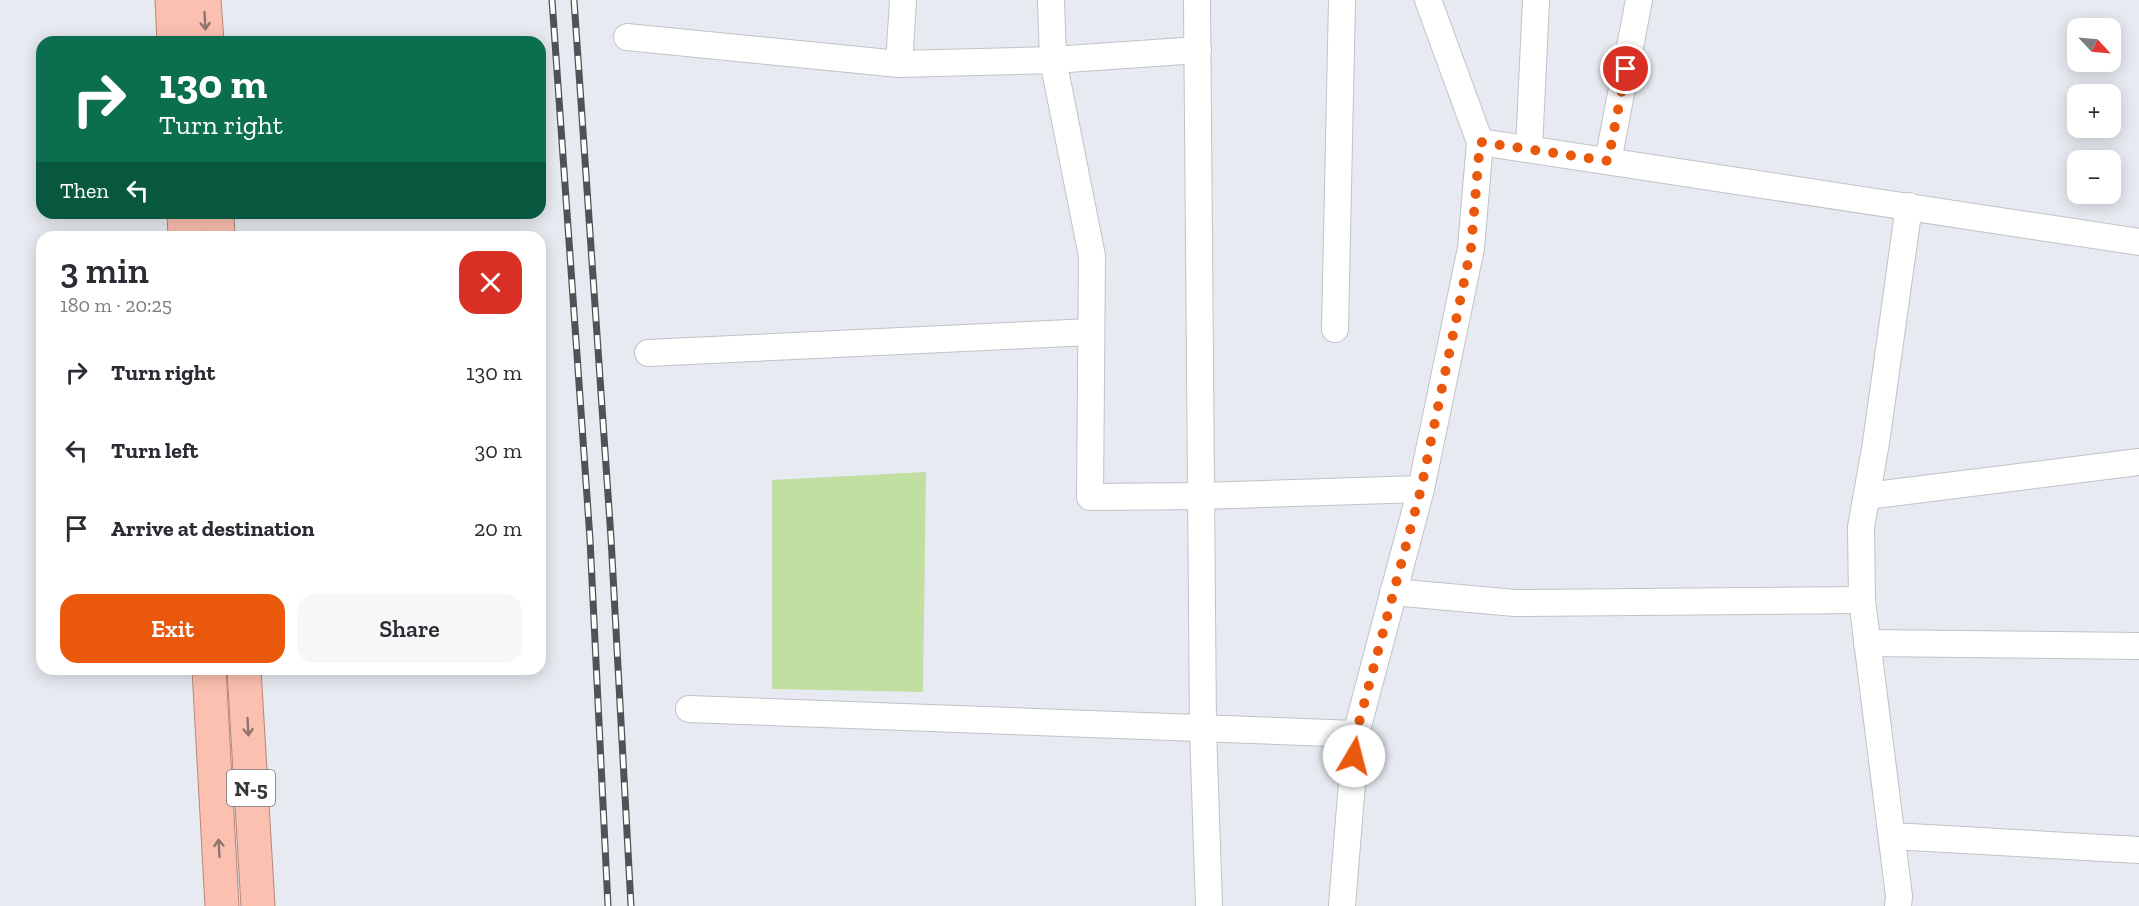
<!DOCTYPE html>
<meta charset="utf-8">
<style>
body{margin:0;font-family:"Zilla Slab",serif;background:#f7f7f7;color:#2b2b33;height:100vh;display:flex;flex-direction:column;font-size:22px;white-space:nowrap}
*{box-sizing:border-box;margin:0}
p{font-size:20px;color:#7c7c81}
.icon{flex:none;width:33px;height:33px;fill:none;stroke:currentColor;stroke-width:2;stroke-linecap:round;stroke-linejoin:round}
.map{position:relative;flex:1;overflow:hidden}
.sheet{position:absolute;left:36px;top:231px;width:510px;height:444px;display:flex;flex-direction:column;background:#fff;border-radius:18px;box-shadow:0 3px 15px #0003}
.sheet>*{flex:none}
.banner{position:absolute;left:36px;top:36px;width:510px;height:183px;border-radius:18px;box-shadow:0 3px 15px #0003;background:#0b6e4f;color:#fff;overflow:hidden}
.needle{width:39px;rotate:116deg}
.buttons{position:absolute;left:2067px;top:18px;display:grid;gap:12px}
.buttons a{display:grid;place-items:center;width:54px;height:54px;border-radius:12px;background:#fff;box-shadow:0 3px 15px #0003;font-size:30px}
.pin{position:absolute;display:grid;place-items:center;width:51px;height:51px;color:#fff;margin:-26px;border:3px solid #fff;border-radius:50%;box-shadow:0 2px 6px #0007}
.me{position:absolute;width:66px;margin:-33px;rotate:8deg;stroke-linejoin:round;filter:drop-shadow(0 0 4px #0008)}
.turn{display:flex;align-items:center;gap:21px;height:126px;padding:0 24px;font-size:27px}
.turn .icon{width:78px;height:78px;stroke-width:2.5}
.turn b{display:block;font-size:42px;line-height:51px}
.then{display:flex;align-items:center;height:57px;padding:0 24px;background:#0003;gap:12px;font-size:22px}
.round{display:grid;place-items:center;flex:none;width:63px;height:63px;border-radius:18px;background:#f7f7f7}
.summary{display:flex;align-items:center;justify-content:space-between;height:102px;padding:0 24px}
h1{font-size:36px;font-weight:600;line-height:45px}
.action{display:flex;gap:12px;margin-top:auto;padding:12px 24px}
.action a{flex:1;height:69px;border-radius:18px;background:#ea580c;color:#fff;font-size:24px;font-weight:600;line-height:69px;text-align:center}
.action a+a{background:#f7f7f7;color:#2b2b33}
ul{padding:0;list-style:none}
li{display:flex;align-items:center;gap:18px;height:78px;padding:0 24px}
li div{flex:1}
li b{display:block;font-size:22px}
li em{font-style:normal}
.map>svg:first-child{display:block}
.green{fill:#c1dfa1}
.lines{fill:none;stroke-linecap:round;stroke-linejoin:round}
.minor-casing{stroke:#bfc3c8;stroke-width:28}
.trunk-casing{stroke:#b6877a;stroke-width:35}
.minor{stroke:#fff;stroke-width:26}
.trunk{stroke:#fcc0b0;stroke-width:33}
.rail-casing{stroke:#505355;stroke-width:7}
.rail{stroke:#fff;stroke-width:4.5;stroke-dasharray:14;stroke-linecap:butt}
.oneway{stroke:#8f756f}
.route{stroke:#ea580c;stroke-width:10;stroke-dasharray:0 18}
.labels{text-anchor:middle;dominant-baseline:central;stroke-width:4.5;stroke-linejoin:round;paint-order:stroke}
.shield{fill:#fff;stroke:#727475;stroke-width:1.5}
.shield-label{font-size:21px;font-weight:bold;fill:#36383a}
</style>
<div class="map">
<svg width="2139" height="906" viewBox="0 0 2139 906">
<rect width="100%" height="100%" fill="#e7ebf1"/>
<!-- green -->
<polygon class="green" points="926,472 923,692 772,689 772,480"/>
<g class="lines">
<defs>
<g id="minor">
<polyline points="1051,0 1053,60 1092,256 1090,497 1201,496 1421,489"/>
<polyline points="1197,0 1203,729 1209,906"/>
<polyline points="627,37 899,64 1053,60 1198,50"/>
<polyline points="899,64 903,0"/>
<polyline points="1480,142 2139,242"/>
<polyline points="1529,149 1536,0"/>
<polyline points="1608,161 1639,0"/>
<polyline points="1335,329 1342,0"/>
<polyline points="648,353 1091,332"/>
<polyline points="1867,496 2139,462"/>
<polyline points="1393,592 1515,603 1862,600"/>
<polyline points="1867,643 2139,646"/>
<polyline points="689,709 1356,734"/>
<polyline points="1892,836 2139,850"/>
<polyline points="1342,906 1356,734 1421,489 1471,248 1480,142 1428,0"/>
<polyline points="1898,906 1899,896 1862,600 1861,527 1876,443 1909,206"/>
</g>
<g id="trunk">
<polyline points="172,0 174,42"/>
<polyline points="204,0 207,42"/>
<polyline points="184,213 185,237"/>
<polyline points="217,213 218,237"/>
<polyline points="209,669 222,906"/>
<polyline points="244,669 258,906"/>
</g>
</defs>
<!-- minor casing -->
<use href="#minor" class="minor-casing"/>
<!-- trunk casing -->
<use href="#trunk" class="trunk-casing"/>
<!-- minor -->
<use href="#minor" class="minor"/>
<!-- trunk -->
<use href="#trunk" class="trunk"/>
<defs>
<g id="rail">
<polyline points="552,0 590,539 608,906"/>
<polyline points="574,0 611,538 631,906"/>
</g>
</defs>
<!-- rail casing -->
<use href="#rail" class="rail-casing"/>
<!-- rail -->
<use href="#rail" class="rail"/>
</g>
<!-- one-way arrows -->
<defs><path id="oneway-shaft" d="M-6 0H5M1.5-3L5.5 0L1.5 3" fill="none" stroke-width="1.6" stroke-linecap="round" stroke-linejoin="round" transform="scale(1.5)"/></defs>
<g class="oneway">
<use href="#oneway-shaft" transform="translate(205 21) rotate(87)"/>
<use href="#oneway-shaft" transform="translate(248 727) rotate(87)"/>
<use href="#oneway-shaft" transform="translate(219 848) rotate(-93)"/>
</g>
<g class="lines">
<!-- route -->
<polyline class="route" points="1354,756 1356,734 1421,489 1471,248 1480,142 1608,161 1626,69"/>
</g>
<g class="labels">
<!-- shield labels -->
<rect class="shield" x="227" y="770" width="48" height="36" rx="4.5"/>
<g class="shield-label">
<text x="251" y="788">N-5</text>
</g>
</g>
</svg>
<div class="buttons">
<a><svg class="needle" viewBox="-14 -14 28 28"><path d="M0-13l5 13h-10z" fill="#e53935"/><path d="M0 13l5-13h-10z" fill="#7c7c81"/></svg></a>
<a>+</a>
<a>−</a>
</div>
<div class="pin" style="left:1626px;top:69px;background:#d93025"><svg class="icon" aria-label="arrive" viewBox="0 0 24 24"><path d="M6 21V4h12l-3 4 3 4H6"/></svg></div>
<svg class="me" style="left:1354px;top:756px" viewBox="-20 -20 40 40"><circle r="19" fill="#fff"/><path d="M0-13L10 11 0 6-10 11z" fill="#ea580c"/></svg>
<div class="banner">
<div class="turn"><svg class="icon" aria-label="right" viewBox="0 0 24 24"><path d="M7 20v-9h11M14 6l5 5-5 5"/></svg><div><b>130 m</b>Turn right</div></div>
<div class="then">Then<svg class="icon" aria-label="left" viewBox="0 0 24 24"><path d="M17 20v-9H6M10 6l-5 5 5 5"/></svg></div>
</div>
<section class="sheet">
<div class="summary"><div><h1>3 min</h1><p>180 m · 20:25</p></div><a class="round" style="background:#d93025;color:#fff"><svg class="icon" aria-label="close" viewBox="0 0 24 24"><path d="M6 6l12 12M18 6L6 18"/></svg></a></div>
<ul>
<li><svg class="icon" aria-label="right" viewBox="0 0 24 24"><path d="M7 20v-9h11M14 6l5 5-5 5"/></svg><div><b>Turn right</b></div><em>130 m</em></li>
<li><svg class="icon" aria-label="left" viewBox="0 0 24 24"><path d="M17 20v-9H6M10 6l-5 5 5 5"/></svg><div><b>Turn left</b></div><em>30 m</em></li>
<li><svg class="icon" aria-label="arrive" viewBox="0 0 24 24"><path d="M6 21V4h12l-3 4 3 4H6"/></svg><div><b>Arrive at destination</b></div><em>20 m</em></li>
</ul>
<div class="action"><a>Exit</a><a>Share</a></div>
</section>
</div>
